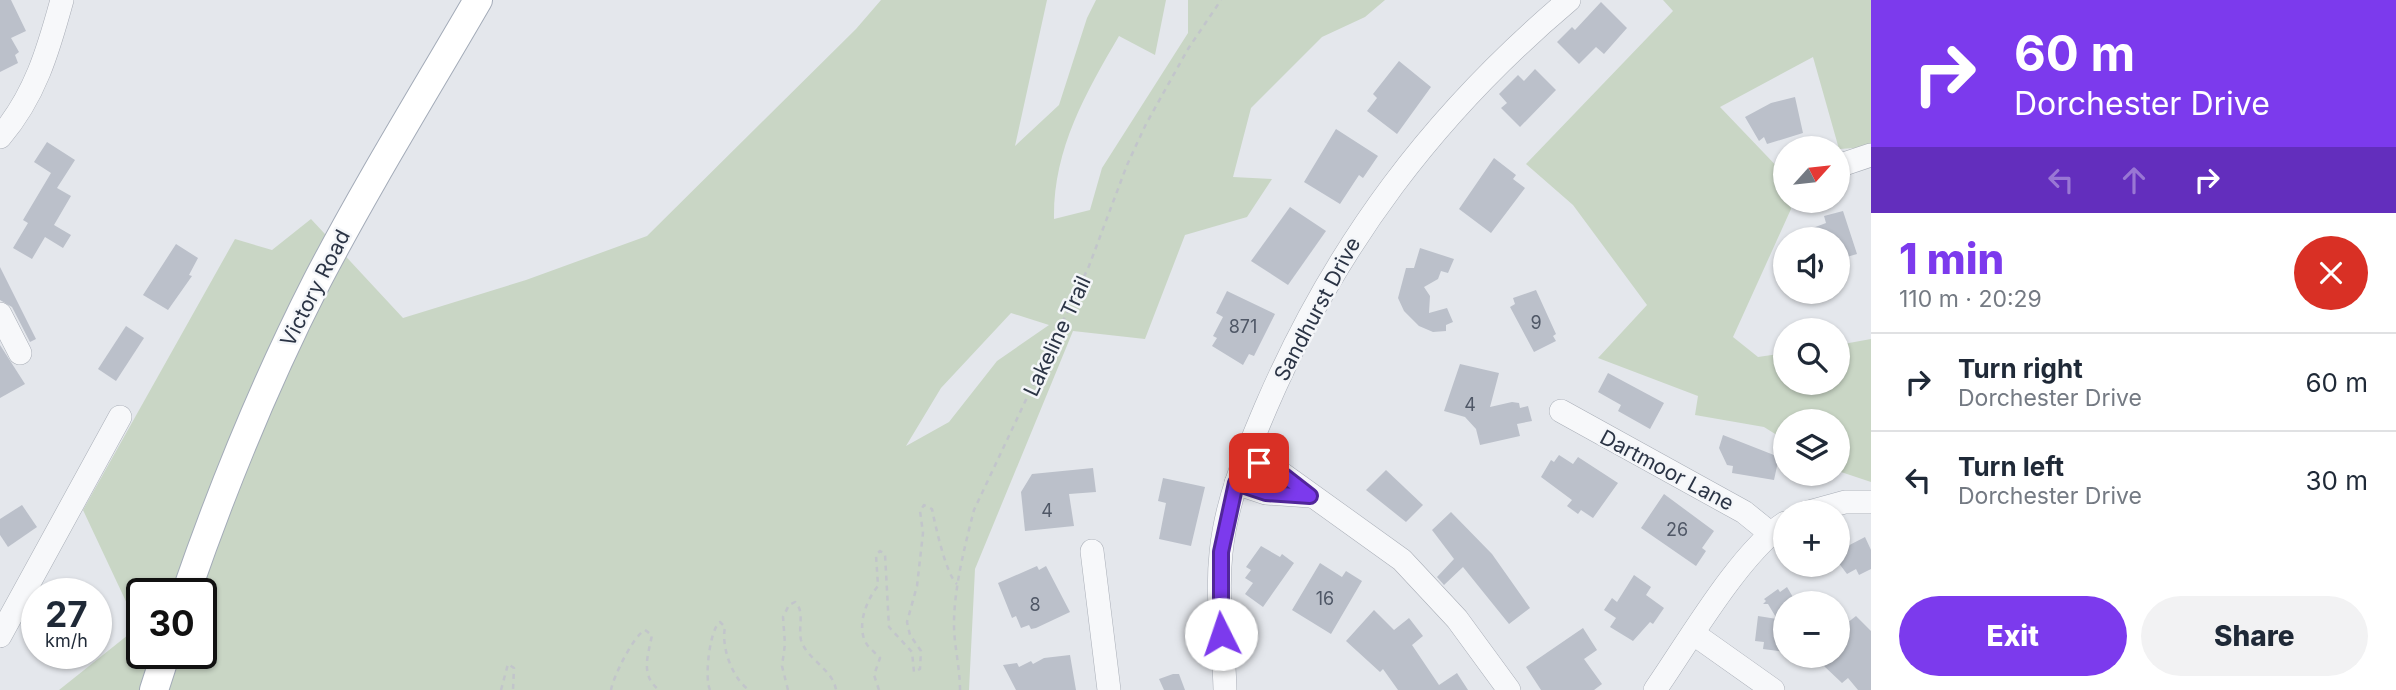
<!DOCTYPE html>
<meta charset="utf-8">
<style>
body{margin:0;font-family:Inter,sans-serif;background:#f2f2f3;color:#1f2937;height:100vh;display:flex;flex-direction:column;font-size:26px;white-space:nowrap}
*{box-sizing:border-box;margin:0}
p{font-size:23px;color:#747a83}
.icon{flex:none;width:38px;height:38px;fill:none;stroke:currentColor;stroke-width:2;stroke-linecap:round;stroke-linejoin:round}
.map{position:relative;flex:1;overflow:hidden}
.panel{display:flex;flex-direction:column;background:#fff;width:525px}
.panel>*{flex:none}
.hud{background:#7c3aed;color:#fff;overflow:hidden}
.needle{width:46px;rotate:63deg}
.buttons{position:absolute;left:1773px;top:136px;display:grid;gap:14px}
.buttons a{display:grid;place-items:center;width:77px;height:77px;border-radius:50%;background:#fff;box-shadow:0 2px 5px #0004;font-size:35px}
.speed{position:absolute;left:21px;top:578px;display:flex;gap:14px;font-size:35px;font-weight:700;text-align:center}
.speed>*{display:grid;place-content:center;width:91px;height:91px;border-radius:50%;background:#fff;box-shadow:0 2px 5px #0004;line-height:1}
.speed small{font-size:18px;font-weight:400}
.speed .limit{border:4px solid #111;border-radius:10px;background:#fff;color:#111}
.pin{position:absolute;display:grid;place-items:center;width:60px;height:60px;color:#fff;margin:-30px;border-radius:14px;box-shadow:0 4px 10px #0006}
.me{position:absolute;width:77px;margin:-38px;rotate:356deg;stroke-linejoin:round;filter:drop-shadow(0 0 5px #0008)}
.turn{display:flex;align-items:center;gap:24px;height:147px;padding:0 28px;font-size:32px}
.turn .icon{width:91px;height:91px;stroke-width:2.5}
.turn b{display:block;font-size:49px;line-height:60px}
.lanes{display:flex;align-items:center;height:66px;padding:0 28px;background:#0003;justify-content:center;gap:35px;direction:ltr}
.lanes .off{opacity:.35}
.round{display:grid;place-items:center;flex:none;width:74px;height:74px;border-radius:37px;background:#f2f2f3}
.summary{display:flex;align-items:center;justify-content:space-between;height:119px;padding:0 28px}
h1{font-size:42px;font-weight:800;line-height:52px;color:#7c3aed}
.cta{display:flex;gap:14px;margin-top:auto;padding:14px 28px}
.cta a{flex:1;height:80px;border-radius:42px;background:#7c3aed;color:#fff;font-size:28px;font-weight:800;line-height:80px;text-align:center}
.cta a+a{background:#f2f2f3;color:#1f2937}
ul{padding:0;list-style:none}
li{display:flex;align-items:center;gap:21px;height:98px;padding:0 28px;border-top:2px solid #e0e1e3}
li div{flex:1}
li b{display:block;font-size:26px}
li em{font-style:normal}
main{display:flex;flex:1;min-height:0}
.map>svg:first-child{display:block}
.green{fill:#c9d6c5;fill-rule:evenodd}
.building{fill:#bbc0ca}
.lines{fill:none;stroke-linecap:round;stroke-linejoin:round}
.minor-casing{stroke:#a9aeb7;stroke-width:24}
.major-casing{stroke:#a3abb8;stroke-width:30}
.path{stroke:#c2c5cb;stroke-width:2.5;stroke-dasharray:5 5;stroke-linecap:butt}
.minor{stroke:#f7f8fa;stroke-width:23}
.major{stroke:#fff;stroke-width:28}
.route-casing{stroke:#51269a;stroke-width:18}
.route{stroke:#7c3aed;stroke-width:12}
.labels{text-anchor:middle;dominant-baseline:central;stroke-width:5;stroke-linejoin:round;paint-order:stroke}
.number-label{font-size:18px;fill:#4f5766}
.street-label{font-size:21px;fill:#2b3445;stroke:#f4f6f9}
</style>
<main>
<div class="map">
<svg width="1871" height="690" viewBox="0 0 1871 690">
<rect width="100%" height="100%" fill="#e4e7ec"/>
<!-- green -->
<g class="green">
<path d="M881,0h166l-32,146 44,-41 28,-87 9,-18h70l-11,55 -36,-19c-34,58 -66,114 -65,183l36,-9 12,-42 86,-135v-33h197l-20,17 -43,20 -71,71 -18,69 39,2 -25,38 -62,18 -40,104 -72,-8 -98,238 -6,121h-910l79,-63 -55,-117 152,-271 37,11 39,-31 92,99 123,-38 121,-44 209,-207zM1011,313l38,12 -52,36 -48,61 -43,24 35,-58zM142,593h59v60h-59z"/>
<polygon points="1663,0 1871,0 1871,147 1839,149 1813,57 1720,107 1783,173 1785,201 1789,201 1791,209 1733,337 1758,357 1785,353 1785,383 1838,383 1838,345 1871,339 1871,482 1838,471 1838,422 1785,422 1785,440 1764,427 1695,415 1698,396 1598,358 1647,305 1573,205 1526,164 1673,11"/>
</g>
<!-- building -->
<g class="building">
<polygon points="0,0 11,0 26,31 11,38 19,52 15,55 18,63 0,72"/>
<polygon points="1601,2 1627,28 1604,54 1596,47 1579,64 1557,42 1572,27 1575,30"/>
<polygon points="1399,61 1431,87 1397,134 1367,111 1377,98 1373,94"/>
<polygon points="1535,69 1556,90 1520,127 1501,108 1507,103 1499,94 1518,75 1524,81"/>
<polygon points="1795,97 1803,133 1767,144 1764,137 1759,141 1745,117 1771,103"/>
<polygon points="1336,129 1378,156 1363,178 1359,175 1340,204 1304,182"/>
<polygon points="47,142 75,160 57,188 71,196 54,225 71,235 63,248 45,237 32,259 13,248 28,223 23,220 51,173 34,162"/>
<polygon points="1494,158 1516,175 1513,179 1525,188 1491,233 1459,209"/>
<polygon points="1290,207 1326,231 1288,285 1251,261"/>
<polygon points="1843,211 1857,254 1840,259 1838,240 1814,240 1810,229 1826,223 1824,216"/>
<polygon points="176,244 198,258 189,275 192,276 168,310 143,295"/>
<polygon points="1420,248 1454,259 1448,273 1441,271 1438,279 1424,287 1430,296 1429,313 1447,308 1453,322 1446,325 1446,331 1433,332 1419,326 1404,311 1398,298 1406,268 1414,268"/>
<polygon points="0,267 36,339 30,342 12,307 0,300"/>
<polygon points="1536,290 1556,334 1553,336 1556,341 1534,352 1510,307 1515,304 1513,298"/>
<polygon points="1227,291 1275,314 1254,356 1249,354 1243,365 1212,346 1217,338 1213,336 1223,317 1216,313"/>
<polygon points="126,326 144,338 116,381 98,369"/>
<polygon points="0,345 25,384 0,398"/>
<polygon points="1460,364 1499,373 1490,407 1512,402 1519,403 1520,408 1528,406 1532,421 1517,424 1520,436 1480,445 1476,429 1465,417 1444,411"/>
<polygon points="1608,373 1664,403 1650,429 1618,411 1621,405 1598,392"/>
<polygon points="1723,435 1779,457 1774,480 1732,473 1733,466 1727,465 1719,448"/>
<polygon points="1559,455 1573,464 1578,457 1618,483 1593,518 1581,510 1578,514 1567,506 1572,500 1541,477 1551,460 1554,462"/>
<polygon points="1093,468 1096,492 1069,494 1074,526 1025,531 1021,492 1032,474"/>
<polygon points="1386,470 1423,505 1406,522 1366,490"/>
<polygon points="1163,478 1205,487 1191,546 1159,539 1166,503 1158,501"/>
<polygon points="1664,494 1714,531 1702,548 1706,551 1696,566 1641,528"/>
<polygon points="22,505 37,527 8,547 0,535 0,519"/>
<polygon points="1451,512 1492,554 1530,608 1509,624 1463,567 1444,585 1437,577 1454,559 1432,530"/>
<polygon points="1865,537 1871,550 1871,569 1859,575 1856,569 1847,574 1838,562 1838,551"/>
<polygon points="1261,546 1280,557 1282,554 1294,563 1263,607 1245,594 1253,583 1245,578 1251,570 1246,567"/>
<polygon points="1320,563 1342,577 1346,571 1362,581 1331,634 1292,610"/>
<polygon points="1037,566 1039,570 1046,566 1070,612 1036,628 1031,629 1029,625 1021,628 1016,616 1012,618 998,583"/>
<polygon points="1634,575 1651,587 1646,595 1664,608 1653,624 1650,622 1633,641 1610,627 1616,618 1604,610 1612,598 1617,602"/>
<polygon points="1787,587 1797,604 1785,604 1785,652 1763,649 1764,642 1755,641 1758,616 1777,619 1768,604 1763,604 1766,601 1764,599 1778,589 1780,592"/>
<polygon points="1374,610 1394,630 1409,618 1423,636 1412,645 1439,685 1457,673 1468,690 1398,690 1383,669 1380,672 1346,641"/>
<polygon points="1856,616 1871,631 1871,690 1858,690 1848,678 1842,683 1824,666 1838,656 1838,639 1846,632 1842,627"/>
<polygon points="1583,628 1597,650 1584,659 1602,684 1594,690 1541,690 1526,667"/>
<polygon points="1070,655 1076,690 1016,690 1003,665 1017,663 1019,667 1031,661 1033,664 1044,658"/>
<polygon points="1173,674 1179,674 1185,690 1164,690 1159,679"/>
</g>
<g class="lines">
<defs>
<g id="minor">
<path d="M0,137c35,-41 48,-86 62,-137"/>
<polyline points="1838,166 1871,155"/>
<polyline points="0,314 20,353"/>
<polyline points="1561,411 1744,512 1770,533"/>
<polyline points="1245,457 1274,468 1402,560 1457,619 1509,690"/>
<polyline points="1236,483 1266,493 1310,496"/>
<polyline points="1805,513 1845,502 1871,502"/>
<polyline points="1092,551 1109,690"/>
<polyline points="1694,634 1773,690"/>
<polyline points="0,636 120,417"/>
<path d="M1225,690c-1,-46 -9,-91 -4,-137 5,-52 25,-99 45,-146 70,-163 168,-293 303,-407"/>
<path d="M1655,690c32,-46 85,-138 130,-167"/>
</g>
<g id="major">
<path d="M186,593c37,-107 80,-212 131,-312 50,-96 107,-188 161,-281"/>
<polyline points="154,690 166,653"/>
</g>
</defs>
<!-- minor casing -->
<use href="#minor" class="minor-casing"/>
<!-- major casing -->
<use href="#major" class="major-casing"/>
<!-- path -->
<g class="path">
<polyline points="501,690 508,664 514,668 513,690"/>
<path d="M611,690c2,-13 23,-55 34,-60l7,5c-4,21 -12,40 7,55"/>
<path d="M710,690c-6,-12 0,-62 10,-68l5,5c-4,20 7,51 24,63"/>
<path d="M788,690l-6,-24 3,-22 -2,-27 6,-12 6,-3c10,9 3,25 6,38 6,20 32,29 35,50"/>
<path d="M879,690l-5,-15 6,-17c-5,-6 -12,-10 -15,-17 -8,-17 2,-42 13,-55l-2,-31 4,-4 5,3 4,73 23,25 2,20 6,-3 1,-18 -11,-16 -3,-13 10,-36 6,-53 -3,-22 4,-6 8,4c3,15 14,66 25,75"/>
<path d="M960,690c0,-23 -6,-44 -6,-66 0,-36 11,-79 20,-114l115,-244 38,-101 19,-41 42,-75 33,-49"/>
</g>
<!-- minor -->
<use href="#minor" class="minor"/>
<!-- major -->
<use href="#major" class="major"/>
</g>
<g class="lines">
<defs>
<polyline id="route" points="1221,634 1221,552 1236,483 1266,493 1310,496 1274,468 1259,463"/>
</defs>
<!-- route casing -->
<use href="#route" class="route-casing"/>
<!-- route -->
<use href="#route" class="route"/>
</g>
<g class="labels">
<!-- number labels -->
<g class="number-label">
<text x="1536" y="322">9</text>
<text x="1243" y="326">871</text>
<text x="1470" y="404">4</text>
<text x="1047" y="510">4</text>
<text x="1677" y="529">26</text>
<text x="1325" y="598">16</text>
<text x="1035" y="604">8</text>
</g>
<!-- street labels -->
<g class="street-label">
<text transform="translate(315 288) rotate(-63)">Victory Road</text>
<text transform="translate(1317 309) rotate(-62)">Sandhurst Drive</text>
<text transform="translate(1057 336) rotate(-65)">Lakeline Trail</text>
<text transform="translate(1667 470) rotate(28)">Dartmoor Lane</text>
</g>
</g>
</svg>
<div class="buttons">
<a><svg class="needle" viewBox="-14 -14 28 28"><path d="M0-13l5 13h-10z" fill="#e53935"/><path d="M0 13l5-13h-10z" fill="#747a83"/></svg></a>
<a><svg class="icon" aria-label="sound" viewBox="0 0 24 24"><path d="M4 9h4l5-4v14l-5-4H4zM17 9q2 3 0 6"/></svg></a>
<a><svg class="icon" aria-label="search" viewBox="0 0 24 24"><circle cx="10" cy="10" r="6"/><path d="M15 15l6 6"/></svg></a>
<a><svg class="icon" aria-label="layers" viewBox="0 0 24 24"><path d="M12 4l9 5-9 5-9-5zM3 14l9 5 9-5"/></svg></a>
<a>+</a>
<a>−</a>
</div>
<div class="speed"><div>27<small>km/h</small></div><div class="limit">30</div></div>
<div class="pin" style="left:1259px;top:463px;background:#d93025"><svg class="icon" aria-label="arrive" viewBox="0 0 24 24"><path d="M6 21V4h12l-3 4 3 4H6"/></svg></div>
<svg class="me" style="left:1221px;top:634px" viewBox="-20 -20 40 40"><circle r="19" fill="#fff"/><path d="M0-13L10 11 0 6-10 11z" fill="#7c3aed"/></svg>
</div>
<section class="panel">
<div class="hud">
<div class="turn"><svg class="icon" aria-label="right" viewBox="0 0 24 24"><path d="M7 20v-9h11M14 6l5 5-5 5"/></svg><div><b>60 m</b>Dorchester Drive</div></div>
<div class="lanes"><svg class="icon off" aria-label="left" viewBox="0 0 24 24"><path d="M17 20v-9H6M10 6l-5 5 5 5"/></svg><svg class="icon off" aria-label="ahead" viewBox="0 0 24 24"><path d="M12 20V5M6 11l6-6 6 6"/></svg><svg class="icon" aria-label="right" viewBox="0 0 24 24"><path d="M7 20v-9h11M14 6l5 5-5 5"/></svg></div>
</div>
<div class="summary"><div><h1>1 min</h1><p>110 m · 20:29</p></div><a class="round" style="background:#d93025;color:#fff"><svg class="icon" aria-label="close" viewBox="0 0 24 24"><path d="M6 6l12 12M18 6L6 18"/></svg></a></div>
<ul>
<li><svg class="icon" aria-label="right" viewBox="0 0 24 24"><path d="M7 20v-9h11M14 6l5 5-5 5"/></svg><div><b>Turn right</b><p>Dorchester Drive</p></div><em>60 m</em></li>
<li><svg class="icon" aria-label="left" viewBox="0 0 24 24"><path d="M17 20v-9H6M10 6l-5 5 5 5"/></svg><div><b>Turn left</b><p>Dorchester Drive</p></div><em>30 m</em></li>
</ul>
<div class="cta"><a>Exit</a><a>Share</a></div>
</section>
</main>
